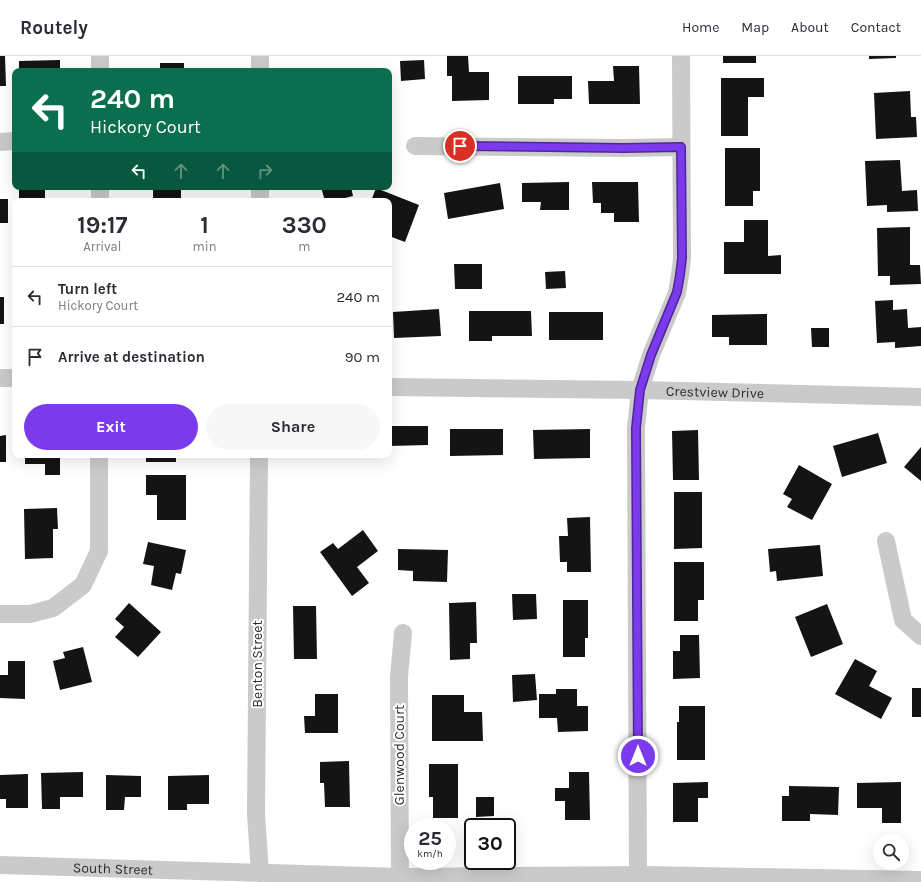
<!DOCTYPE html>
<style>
body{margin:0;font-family:Karla,sans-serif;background:#f7f7f7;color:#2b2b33;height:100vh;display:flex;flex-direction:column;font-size:15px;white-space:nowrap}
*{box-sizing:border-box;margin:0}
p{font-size:13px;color:#7c7c81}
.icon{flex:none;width:22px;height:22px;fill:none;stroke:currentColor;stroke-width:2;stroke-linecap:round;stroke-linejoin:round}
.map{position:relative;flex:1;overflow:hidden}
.panel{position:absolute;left:12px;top:142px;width:380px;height:260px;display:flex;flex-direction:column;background:#fff;border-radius:8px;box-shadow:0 4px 16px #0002}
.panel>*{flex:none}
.top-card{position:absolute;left:12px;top:12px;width:380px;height:122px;border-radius:8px;box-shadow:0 4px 16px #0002;background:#0b6e4f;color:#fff;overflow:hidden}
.fabs{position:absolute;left:873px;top:778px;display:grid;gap:8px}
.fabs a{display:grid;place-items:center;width:36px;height:36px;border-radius:50%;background:#fff;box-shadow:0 4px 16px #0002;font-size:20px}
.speed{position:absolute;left:404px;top:762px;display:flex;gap:8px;font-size:20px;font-weight:700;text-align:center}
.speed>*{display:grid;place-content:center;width:52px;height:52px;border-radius:50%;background:#fff;box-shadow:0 4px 16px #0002;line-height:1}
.speed small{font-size:10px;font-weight:400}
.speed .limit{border:2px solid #111;border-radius:6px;background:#fff;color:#111}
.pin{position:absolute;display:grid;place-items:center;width:34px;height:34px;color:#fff;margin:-17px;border:2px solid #fff;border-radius:50%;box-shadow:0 1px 4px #0007}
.me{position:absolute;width:44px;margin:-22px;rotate:0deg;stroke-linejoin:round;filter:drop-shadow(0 0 3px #0008)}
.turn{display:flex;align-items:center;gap:14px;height:84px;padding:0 12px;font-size:18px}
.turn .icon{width:52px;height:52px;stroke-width:2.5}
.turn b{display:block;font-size:28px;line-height:34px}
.lanes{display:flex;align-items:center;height:38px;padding:0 12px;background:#0003;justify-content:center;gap:20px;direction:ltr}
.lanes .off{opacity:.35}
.eta{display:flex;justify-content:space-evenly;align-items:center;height:68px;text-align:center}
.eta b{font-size:24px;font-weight:700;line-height:28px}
.action{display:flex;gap:8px;margin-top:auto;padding:8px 12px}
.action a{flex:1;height:46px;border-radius:24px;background:#7c3aed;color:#fff;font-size:16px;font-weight:700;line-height:46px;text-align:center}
.action a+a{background:#f7f7f7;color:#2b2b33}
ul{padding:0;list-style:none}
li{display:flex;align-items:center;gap:12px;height:60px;padding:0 12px;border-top:1px solid #e1e1e2}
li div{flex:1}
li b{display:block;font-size:15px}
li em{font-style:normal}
header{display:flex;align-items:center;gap:24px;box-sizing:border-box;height:56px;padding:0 20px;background:#fff;border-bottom:1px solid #e1e1e2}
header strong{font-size:19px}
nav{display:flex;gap:22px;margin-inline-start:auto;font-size:14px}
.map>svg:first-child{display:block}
.building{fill:#141414}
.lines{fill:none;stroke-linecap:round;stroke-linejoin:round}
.minor{stroke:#cacaca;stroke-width:18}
.route-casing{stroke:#51269a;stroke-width:10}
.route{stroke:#7c3aed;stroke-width:7}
.labels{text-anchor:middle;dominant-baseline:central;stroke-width:4;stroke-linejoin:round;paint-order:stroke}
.street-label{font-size:14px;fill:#2d2d2d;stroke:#fff}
</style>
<header>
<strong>Routely</strong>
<nav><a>Home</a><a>Map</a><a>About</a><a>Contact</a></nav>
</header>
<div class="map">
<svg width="921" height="826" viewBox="0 0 921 826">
<rect width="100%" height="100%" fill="#fff"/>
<!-- building -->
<g class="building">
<polygon points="0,0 5,0 6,30 0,30"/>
<polygon points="447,0 468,0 469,16 489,16 489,44 452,45 452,20 447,20"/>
<rect x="723" y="0" width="33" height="7"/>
<polygon points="869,0 896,0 896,2 869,3"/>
<polygon points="60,4 60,15 19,15 19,5"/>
<polygon points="424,4 425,23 401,25 400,5"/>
<rect x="160" y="7" width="24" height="8"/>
<polygon points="613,10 639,10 640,48 589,48 588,25 614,25"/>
<polygon points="518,20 572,20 572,43 554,43 554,48 518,48"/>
<polygon points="721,22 764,22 764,41 748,41 748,80 721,80"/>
<polygon points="910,35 911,61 916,61 917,81 876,83 874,37"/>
<polygon points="725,92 760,92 760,135 753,135 753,150 725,150"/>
<polygon points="900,104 902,135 917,134 918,155 887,156 887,149 867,150 865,105"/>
<polygon points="569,126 569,154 540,154 541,146 522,146 522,127"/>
<polygon points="592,126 638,126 639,166 614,166 614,157 601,157 601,147 593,147"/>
<polygon points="500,127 504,153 448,163 444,137"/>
<rect x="19" y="131" width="26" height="14"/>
<rect x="153" y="131" width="28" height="14"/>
<polygon points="321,131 351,131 353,140 333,145 325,145"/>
<polygon points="376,132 419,149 405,186 389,180 389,145 371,145"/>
<rect x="0" y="143" width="8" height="24"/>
<polygon points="744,164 768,164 768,200 781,199 781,218 724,218 724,186 744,186"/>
<polygon points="910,171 910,209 920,209 921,228 890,229 890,220 878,220 877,172"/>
<polygon points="454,208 482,208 482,233 455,233"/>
<polygon points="565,215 566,232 546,233 545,216"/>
<rect x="0" y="241" width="4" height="27"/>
<polygon points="893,244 893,254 907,253 908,272 921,271 921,290 895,292 895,286 877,287 875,245"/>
<polygon points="439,253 441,280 394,282 393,256"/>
<polygon points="469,255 531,255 532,280 492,280 492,285 469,285"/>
<rect x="549" y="256" width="54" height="28"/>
<polygon points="767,258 767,289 729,289 729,281 712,281 712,259"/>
<polygon points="811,272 829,272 829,291 812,291"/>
<polygon points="389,370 428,370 428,389 389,390"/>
<polygon points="450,373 503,373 503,399 450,400"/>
<polygon points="590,373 590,402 534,403 533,374"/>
<polygon points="698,374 699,424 673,424 672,375"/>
<polygon points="878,377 887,407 842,421 833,390"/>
<polygon points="6,379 6,406 0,406 0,380"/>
<polygon points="921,391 921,425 904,411"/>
<polygon points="25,399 60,399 60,419 45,419 45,408 25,408"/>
<rect x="146" y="399" width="30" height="7"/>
<polygon points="799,409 832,428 812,464 787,451 792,443 783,438"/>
<polygon points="146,419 186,419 186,464 157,464 157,439 146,439"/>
<polygon points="674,436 702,436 702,492 674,493"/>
<polygon points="57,452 58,473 53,473 53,502 25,503 24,453"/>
<polygon points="590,461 591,516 567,516 567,506 560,506 559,480 568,480 567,462"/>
<polygon points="363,474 378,495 357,511 369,527 352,540 320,496 333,487 338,493"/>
<polygon points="148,486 186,494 181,518 176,517 172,534 151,529 154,510 143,508"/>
<polygon points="820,489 823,520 777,525 776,515 770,516 768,493"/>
<polygon points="398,493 448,494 447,526 413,525 413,515 398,514"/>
<polygon points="674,506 704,506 704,544 698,544 698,565 674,565"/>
<polygon points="512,538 536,538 537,563 513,564"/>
<polygon points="563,544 588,544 588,582 585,582 585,601 563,601"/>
<polygon points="476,546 477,587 470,587 470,603 450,604 449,547"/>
<polygon points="129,547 161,576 138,601 115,581 124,571 115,563"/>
<polygon points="827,548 843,588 811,601 795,561"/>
<polygon points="293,550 316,550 317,603 294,603"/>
<polygon points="680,579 699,579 700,622 673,623 673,595 680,595"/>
<polygon points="83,591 92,626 60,634 53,605 65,602 63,596"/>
<polygon points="855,603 877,615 869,630 892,642 881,663 835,638"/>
<polygon points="8,605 25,605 25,643 0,642 0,619 8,619"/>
<polygon points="535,618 537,644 513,646 512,619"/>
<rect x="912" y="632" width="9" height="29"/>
<polygon points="556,633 577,633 577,650 588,650 588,675 558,676 557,662 539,662 539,638 556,638"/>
<polygon points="315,638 338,638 338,677 305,677 304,660 315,660"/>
<polygon points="432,639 464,639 464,656 482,656 483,685 432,685"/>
<polygon points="679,650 705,650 705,704 677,704 677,666 679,666"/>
<polygon points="349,705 350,751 325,751 324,727 320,727 320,706"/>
<polygon points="429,708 458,708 458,762 433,762 433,741 429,741"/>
<polygon points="83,716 83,741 60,741 60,753 42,753 41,717"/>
<polygon points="569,716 589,716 590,764 565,764 565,745 555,745 555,732 569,732"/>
<polygon points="28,718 28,752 6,752 6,743 0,743 0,719"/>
<polygon points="106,719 141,720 141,741 125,741 124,754 106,754"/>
<polygon points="209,719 209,748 187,748 187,754 168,754 168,720"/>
<polygon points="708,726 708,742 698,742 698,766 673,766 673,727"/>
<polygon points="901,726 901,767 882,767 882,752 857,752 857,727"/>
<polygon points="789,730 839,731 838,759 810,758 810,765 782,765 782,740 789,740"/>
<polygon points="476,741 494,741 494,760 476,761"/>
</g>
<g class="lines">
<!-- minor -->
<g class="minor">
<polyline points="100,15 100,0"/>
<polyline points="260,15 260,0"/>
<polyline points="0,86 15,85"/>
<polyline points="415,90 624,92 681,91"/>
<polyline points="100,131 100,145"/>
<polyline points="260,145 260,131"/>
<polyline points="0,322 15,322"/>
<path id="s1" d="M389,331l251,3 281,7"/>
<polyline points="259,399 256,758 260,817"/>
<polyline points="886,485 903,564 921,580"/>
<polyline points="0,558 30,558 53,552 83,529 99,495 99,399"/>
<path id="s2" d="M0,809l400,12 246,-2 275,5"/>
<polyline points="638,819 636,372 640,334 651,299 677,237 680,219 682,203 681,0"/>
<polyline points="400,826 399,621 403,577"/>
</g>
</g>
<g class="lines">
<defs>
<polyline id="route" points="460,90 624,92 681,91 682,202 680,219 677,236 651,299 640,334 636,372 638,700"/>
</defs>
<!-- route casing -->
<use href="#route" class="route-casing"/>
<!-- route -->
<use href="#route" class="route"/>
</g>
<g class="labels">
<!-- street labels -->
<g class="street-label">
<text stroke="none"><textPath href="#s1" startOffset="326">Crestview Drive</textPath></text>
<text transform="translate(257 608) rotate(-90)">Benton Street</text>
<text transform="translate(399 699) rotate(-90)">Glenwood Court</text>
<text stroke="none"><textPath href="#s2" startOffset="113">South Street</textPath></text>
</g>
</g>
</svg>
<div class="fabs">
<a><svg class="icon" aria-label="search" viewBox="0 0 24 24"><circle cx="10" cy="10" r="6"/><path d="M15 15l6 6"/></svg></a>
</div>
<div class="speed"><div>25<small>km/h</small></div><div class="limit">30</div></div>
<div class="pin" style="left:460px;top:90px;background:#d93025"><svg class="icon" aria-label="arrive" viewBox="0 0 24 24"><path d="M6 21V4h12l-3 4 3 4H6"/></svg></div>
<svg class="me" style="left:638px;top:700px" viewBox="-20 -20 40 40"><circle r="17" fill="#7c3aed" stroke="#fff" stroke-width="3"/><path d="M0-11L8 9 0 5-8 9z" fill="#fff"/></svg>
<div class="top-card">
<div class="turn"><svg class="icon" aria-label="left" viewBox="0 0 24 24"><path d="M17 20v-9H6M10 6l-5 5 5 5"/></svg><div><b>240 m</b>Hickory Court</div></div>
<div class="lanes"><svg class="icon" aria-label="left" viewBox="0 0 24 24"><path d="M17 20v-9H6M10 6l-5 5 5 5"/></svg><svg class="icon off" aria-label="ahead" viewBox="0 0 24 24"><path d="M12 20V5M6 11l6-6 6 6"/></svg><svg class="icon off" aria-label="ahead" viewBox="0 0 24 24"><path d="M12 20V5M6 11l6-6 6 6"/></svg><svg class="icon off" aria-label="right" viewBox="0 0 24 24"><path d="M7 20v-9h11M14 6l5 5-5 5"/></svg></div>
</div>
<section class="panel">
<div class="eta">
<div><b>19:17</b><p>Arrival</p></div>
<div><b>1</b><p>min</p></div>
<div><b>330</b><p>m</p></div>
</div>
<ul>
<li><svg class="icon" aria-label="left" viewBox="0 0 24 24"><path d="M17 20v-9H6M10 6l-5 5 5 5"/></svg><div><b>Turn left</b><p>Hickory Court</p></div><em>240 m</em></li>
<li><svg class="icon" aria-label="arrive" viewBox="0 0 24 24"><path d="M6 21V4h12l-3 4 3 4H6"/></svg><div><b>Arrive at destination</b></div><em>90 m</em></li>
</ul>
<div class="action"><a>Exit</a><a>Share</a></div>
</section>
</div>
